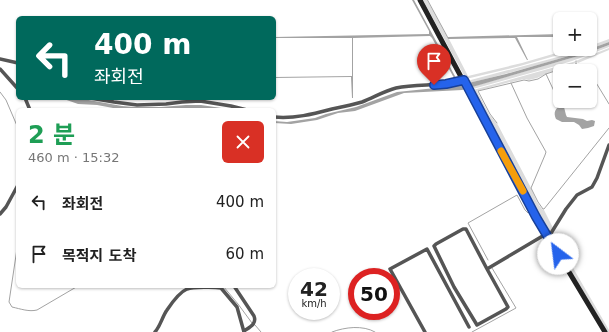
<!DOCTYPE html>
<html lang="ko">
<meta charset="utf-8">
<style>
body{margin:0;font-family:"DejaVu Sans","Noto Sans KR",sans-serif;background:#f6f6f6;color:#222;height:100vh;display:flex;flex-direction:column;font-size:15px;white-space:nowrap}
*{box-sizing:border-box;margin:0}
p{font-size:13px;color:#767676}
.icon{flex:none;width:22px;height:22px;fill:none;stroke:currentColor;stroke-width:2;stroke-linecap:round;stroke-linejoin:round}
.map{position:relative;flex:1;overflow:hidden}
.details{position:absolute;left:16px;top:108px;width:260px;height:180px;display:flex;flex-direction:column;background:#fff;border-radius:6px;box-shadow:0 1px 3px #0004}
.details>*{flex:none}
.hud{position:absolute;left:16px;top:16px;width:260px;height:84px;border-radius:6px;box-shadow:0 1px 3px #0004;background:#00695c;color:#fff;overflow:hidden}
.fabs{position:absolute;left:553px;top:12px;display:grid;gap:8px}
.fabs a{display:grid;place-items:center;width:44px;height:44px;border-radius:6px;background:#fff;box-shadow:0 1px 3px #0004;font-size:20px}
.speed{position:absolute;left:288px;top:268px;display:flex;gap:8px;font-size:20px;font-weight:700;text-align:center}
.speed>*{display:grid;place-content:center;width:52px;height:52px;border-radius:50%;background:#fff;box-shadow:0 1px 3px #0004;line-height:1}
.speed small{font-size:10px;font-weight:400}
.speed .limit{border:6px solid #d22;background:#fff;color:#111}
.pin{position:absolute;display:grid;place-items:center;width:34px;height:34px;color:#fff;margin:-41px -17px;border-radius:50% 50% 50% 0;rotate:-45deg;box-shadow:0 0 4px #0007}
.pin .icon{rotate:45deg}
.me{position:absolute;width:44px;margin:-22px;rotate:330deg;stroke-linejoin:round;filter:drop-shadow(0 0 3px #0008)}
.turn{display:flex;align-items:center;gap:14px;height:84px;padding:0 12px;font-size:18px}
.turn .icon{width:52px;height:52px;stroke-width:2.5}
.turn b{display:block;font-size:28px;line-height:34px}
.round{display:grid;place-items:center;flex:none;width:42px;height:42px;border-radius:6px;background:#f6f6f6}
.summary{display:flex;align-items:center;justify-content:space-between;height:68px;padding:0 12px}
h1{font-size:24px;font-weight:700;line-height:30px;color:#1e9e55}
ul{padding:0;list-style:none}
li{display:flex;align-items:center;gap:12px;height:52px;padding:0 12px}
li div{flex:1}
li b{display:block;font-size:15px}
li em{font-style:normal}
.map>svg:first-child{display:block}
.green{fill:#dcdcdc}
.water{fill:#a3a3a3}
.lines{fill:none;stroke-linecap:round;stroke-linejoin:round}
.stream{stroke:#a3a3a3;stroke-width:1}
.minor{stroke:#555;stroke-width:3.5}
.secondary{stroke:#222;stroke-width:5}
.route-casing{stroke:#184099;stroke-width:10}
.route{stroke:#2563eb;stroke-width:7}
.slow{stroke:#f59e0b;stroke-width:7}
</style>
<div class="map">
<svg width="609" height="332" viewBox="0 0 609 332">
<rect width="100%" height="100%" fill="#fff"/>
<!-- green -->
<g class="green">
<polygon points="423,0 427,0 448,39 449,39 468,76 522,63 570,49 579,49 520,66 466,79"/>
<path d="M609,39v3c-23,9 -47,16 -71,23 -23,6 -46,13 -69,18l-2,-2 102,-27 14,-5h7v-3z"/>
<polygon points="609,45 609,47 572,61 545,69 473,89 471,87 585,54"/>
<polygon points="609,48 609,50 578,63 576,61 575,62 575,63 546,74 537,78 529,80 524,79 512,82 510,82 477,91 489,114 498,125 530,186 537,202 542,209 544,210 553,228 549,233 473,91 473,90 573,62"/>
<polygon points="553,232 565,254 609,330 609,332 607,332 551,237"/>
</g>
<!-- water -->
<g class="water">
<polygon points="412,0 414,0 456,78 454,78 432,38 430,36 353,38 353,98 352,98 351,77 274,78 274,77 352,76 352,38 274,38 274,37 429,34 429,31"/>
<polygon points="427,0 428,0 448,37 560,34 560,37 517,37 528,60 527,60 515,38 449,39 448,39"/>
<polygon points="609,42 609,45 585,54 462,90 404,93 355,111 338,113 317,120 291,124 274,123 274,121 287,122 315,118 326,114 356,107 397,92 455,86 457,84 460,85 506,74 579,53"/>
<polygon points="61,98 83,99 122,106 134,107 161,107 186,105 201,105 235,110 213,110 196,108 175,110 124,110 97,105 78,104"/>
<path d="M562,106l2,1 2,8 1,2 16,2 4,2 5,-1 3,1 -1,5 -6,2 -6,1 -3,-4 -5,-3h-12l-6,-3c-3,-6 -1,-12 6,-13z"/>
</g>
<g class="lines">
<!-- stream -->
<g class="stream">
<polyline points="576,61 576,64 587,71"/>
<polyline points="546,74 560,104 560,106"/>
<polyline points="590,75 595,81 609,104"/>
<polyline points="511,83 527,118 546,152 545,155 531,188 538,202 543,209 544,209 609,128"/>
<polyline points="0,92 6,100 18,128"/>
<polyline points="497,123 490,114 478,91 524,80 529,81 538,79 546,74 576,64"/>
<path d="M18,242l-9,60 3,5c9,2 17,5 25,3l41,-24"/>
<polyline points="488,260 468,223 517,195 525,210 528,213 529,212"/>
<polyline points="223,286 238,304 252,323"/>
<polyline points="255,325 261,332"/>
<path d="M332,332c13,-5 31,-7 43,0"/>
<polyline points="472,332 516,308 492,268"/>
</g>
<!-- minor -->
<g class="minor">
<polyline points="0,59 18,63"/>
<polyline points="0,69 18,89"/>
<polyline points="25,98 30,110"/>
<polyline points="90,98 114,102 137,105 166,104 182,102 200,101 231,106 247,110"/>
<path d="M274,117c20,2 39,-3 58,-8 10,-2 20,-4 30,-7 11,-4 22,-11 34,-14 22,-5 46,-1 68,-8"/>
<polyline points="0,214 6,207 18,185"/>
<polyline points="548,238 566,209 577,195 592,187 597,178 609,145"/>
<polyline points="487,269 466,229 463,229 436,244 434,246 454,287 477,325 506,309 508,307 487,269 546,234"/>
<path d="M234,286l20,30c3,8 -4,11 -10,15"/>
<path d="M155,332c6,-7 7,-15 12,-22 4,-6 13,-18 20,-21 6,-2 28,-2 34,-1l16,19 7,25"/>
<polyline points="425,332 390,269 427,249 469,327"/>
</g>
<!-- secondary -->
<polyline class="secondary" points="420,0 536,217 605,332"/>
</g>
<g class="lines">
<defs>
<polyline id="route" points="434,85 446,84 464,80 536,217 558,254"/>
</defs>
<!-- route casing -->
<use href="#route" class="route-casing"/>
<!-- route -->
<use href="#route" class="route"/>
<!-- slow -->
<polyline class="slow" points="501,151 523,191"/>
</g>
</svg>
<div class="fabs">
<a>+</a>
<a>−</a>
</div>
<div class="speed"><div>42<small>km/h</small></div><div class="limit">50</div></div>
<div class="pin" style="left:434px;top:85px;background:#d93025"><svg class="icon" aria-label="arrive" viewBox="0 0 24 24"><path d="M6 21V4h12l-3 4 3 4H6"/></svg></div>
<svg class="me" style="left:558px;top:254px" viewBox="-20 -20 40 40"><circle r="19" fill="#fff"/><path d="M0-13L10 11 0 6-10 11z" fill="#2563eb"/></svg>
<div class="hud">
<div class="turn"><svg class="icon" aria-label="left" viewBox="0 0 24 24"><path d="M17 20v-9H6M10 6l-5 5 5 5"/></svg><div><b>400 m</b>좌회전</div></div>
</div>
<section class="details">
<div class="summary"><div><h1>2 분</h1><p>460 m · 15:32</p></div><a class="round" style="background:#d93025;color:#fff"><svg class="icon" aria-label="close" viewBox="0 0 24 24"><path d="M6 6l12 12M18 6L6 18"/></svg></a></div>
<ul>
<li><svg class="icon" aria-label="left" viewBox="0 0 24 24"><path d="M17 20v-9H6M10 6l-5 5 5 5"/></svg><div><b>좌회전</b></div><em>400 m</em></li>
<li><svg class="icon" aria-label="arrive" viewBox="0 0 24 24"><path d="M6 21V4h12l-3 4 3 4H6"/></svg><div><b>목적지 도착</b></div><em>60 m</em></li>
</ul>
</section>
</div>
